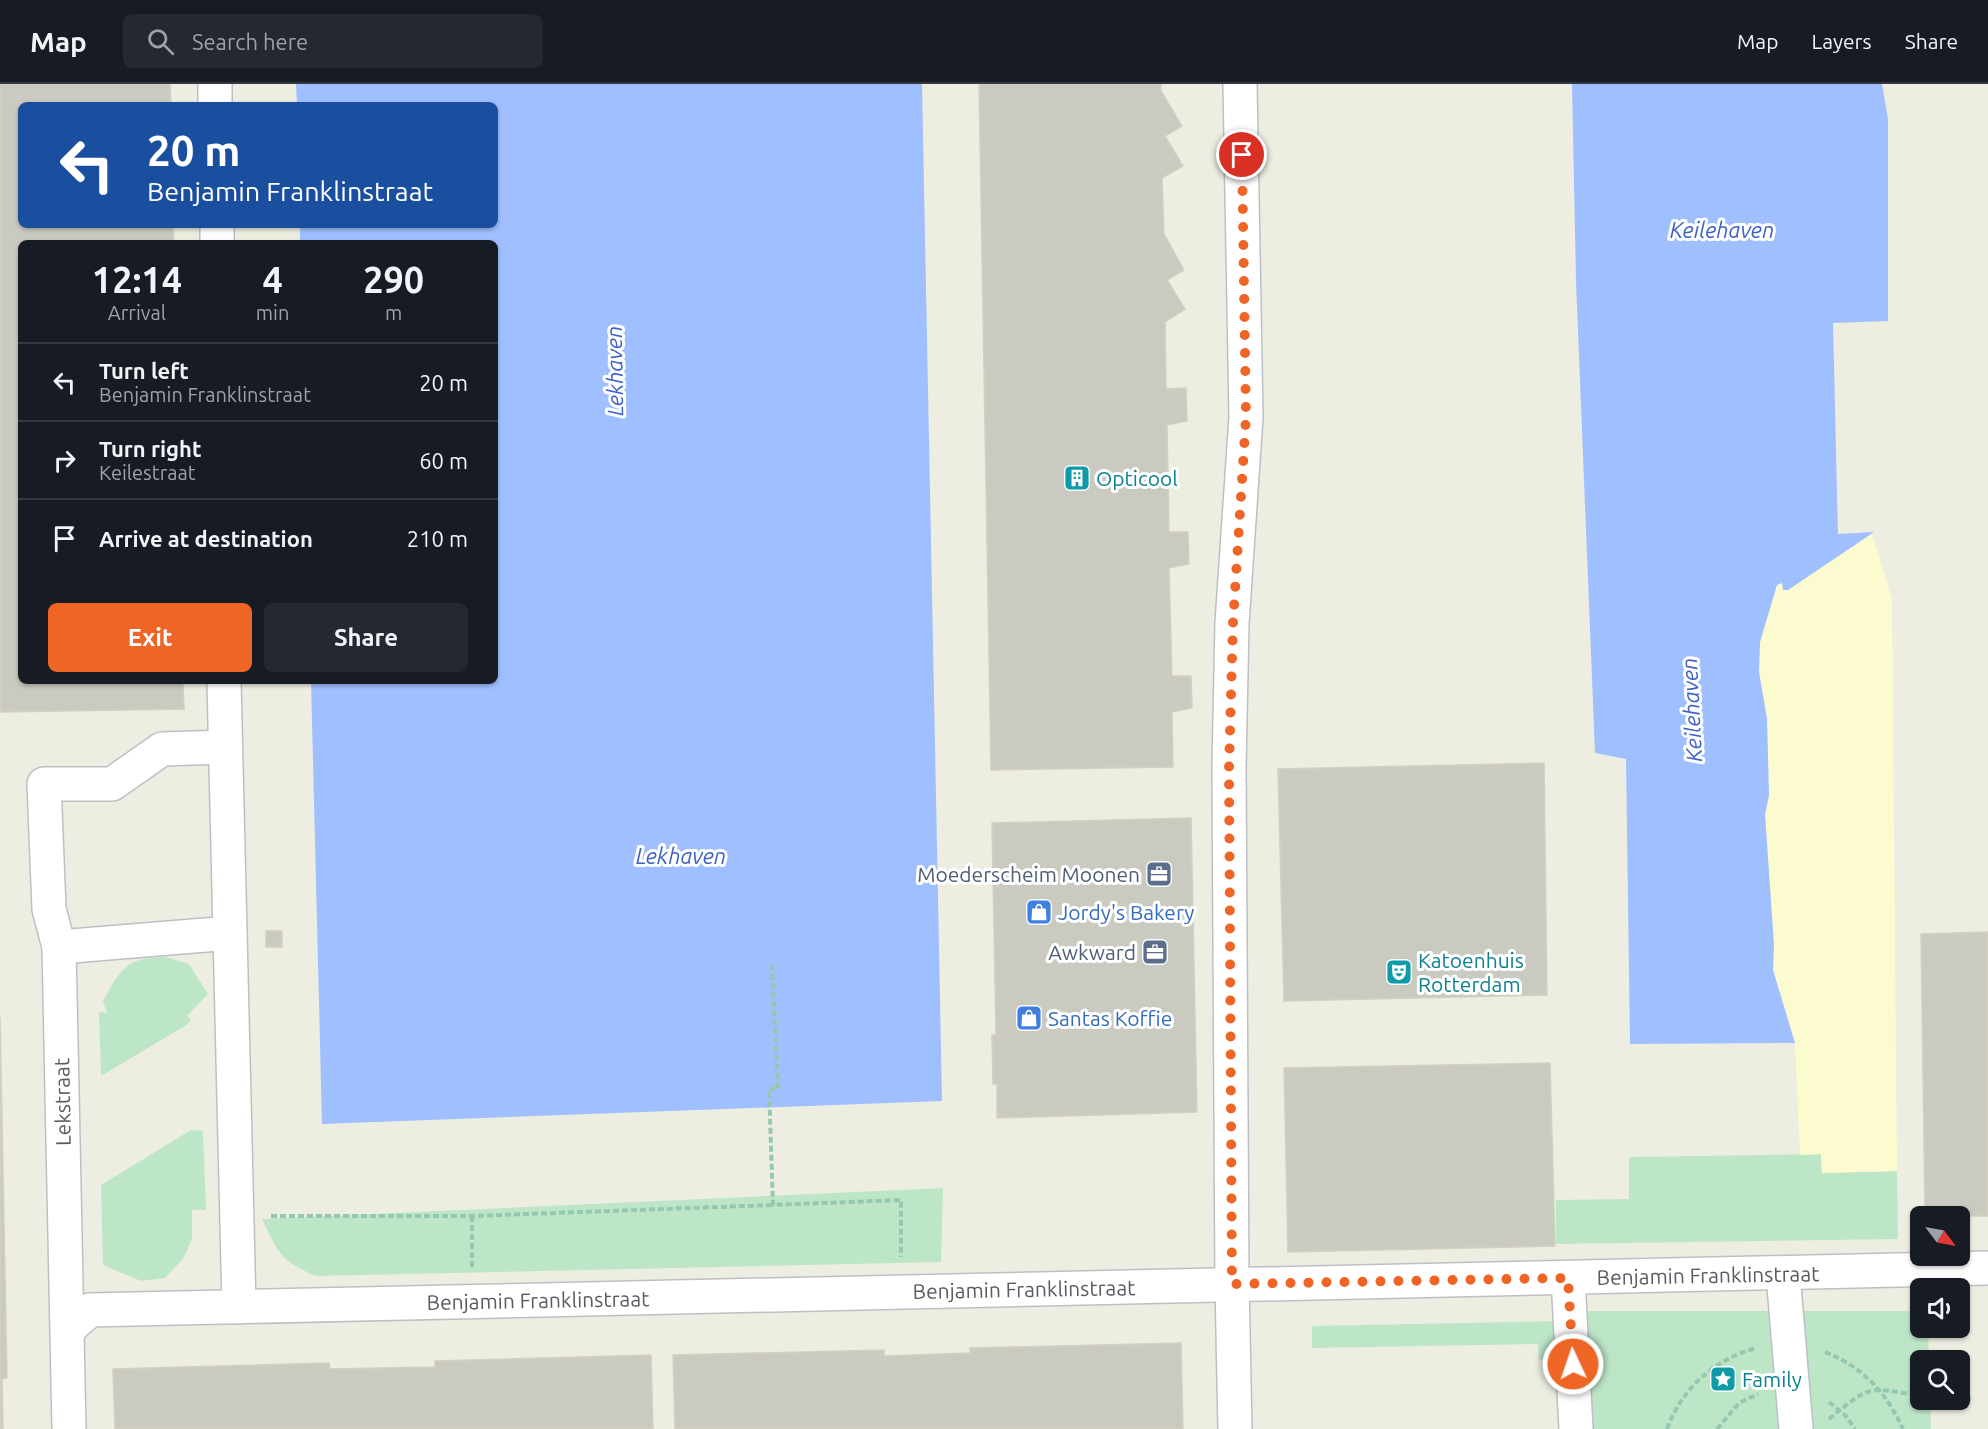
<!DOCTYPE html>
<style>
body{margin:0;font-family:Ubuntu,sans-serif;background:#242831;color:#f1f3f6;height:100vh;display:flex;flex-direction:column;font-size:22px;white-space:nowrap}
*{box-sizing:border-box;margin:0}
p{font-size:20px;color:#9ea1a6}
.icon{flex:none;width:33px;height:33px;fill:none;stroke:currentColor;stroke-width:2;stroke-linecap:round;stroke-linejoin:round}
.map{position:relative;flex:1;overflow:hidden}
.side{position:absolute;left:18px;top:156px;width:480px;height:444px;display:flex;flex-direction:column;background:#171b24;border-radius:9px;box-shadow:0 2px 4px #0004}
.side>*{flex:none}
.banner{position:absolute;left:18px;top:18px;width:480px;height:126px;border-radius:9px;box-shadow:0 2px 4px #0004;background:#1a4fa0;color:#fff;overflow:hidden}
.needle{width:39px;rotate:122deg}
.tools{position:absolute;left:1910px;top:1122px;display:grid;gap:12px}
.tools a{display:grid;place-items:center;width:60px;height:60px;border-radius:9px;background:#171b24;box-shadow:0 2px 4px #0004;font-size:30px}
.pin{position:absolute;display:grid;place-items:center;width:51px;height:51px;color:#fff;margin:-26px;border:3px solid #fff;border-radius:50%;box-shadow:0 2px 6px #0007}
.me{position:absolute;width:66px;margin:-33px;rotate:357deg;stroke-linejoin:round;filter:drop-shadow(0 0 4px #0008)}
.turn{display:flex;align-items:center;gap:21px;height:126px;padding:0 30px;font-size:27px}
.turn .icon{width:78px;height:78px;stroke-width:2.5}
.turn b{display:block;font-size:42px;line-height:51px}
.eta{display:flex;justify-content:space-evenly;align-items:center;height:102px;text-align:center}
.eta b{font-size:36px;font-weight:600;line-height:42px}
.action{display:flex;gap:12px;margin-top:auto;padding:12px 30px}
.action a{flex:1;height:69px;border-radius:9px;background:#ef6526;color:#fff;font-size:24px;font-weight:600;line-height:69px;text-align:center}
.action a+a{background:#242831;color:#f1f3f6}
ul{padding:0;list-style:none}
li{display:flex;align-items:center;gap:18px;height:78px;padding:0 30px;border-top:2px solid #363941}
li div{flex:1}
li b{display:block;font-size:22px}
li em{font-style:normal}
header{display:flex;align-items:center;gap:36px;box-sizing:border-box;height:84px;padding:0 30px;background:#171b24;border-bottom:2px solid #363941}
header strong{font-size:28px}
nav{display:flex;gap:33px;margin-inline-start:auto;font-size:21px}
.search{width:420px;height:54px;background:#242831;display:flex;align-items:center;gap:15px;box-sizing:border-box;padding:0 21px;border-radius:9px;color:#9ea1a6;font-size:22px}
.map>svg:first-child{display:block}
.green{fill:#bde6c7}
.sand{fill:#fbfbcf}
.water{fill:#a0bfff}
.building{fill:#cacac1;stroke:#d2d1c0;stroke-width:1.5}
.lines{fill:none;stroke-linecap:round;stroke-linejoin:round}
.minor-casing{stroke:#bebfc6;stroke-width:36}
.path{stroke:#95c8b0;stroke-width:4;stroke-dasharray:6 3;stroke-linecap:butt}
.minor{stroke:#fff;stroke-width:33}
.route{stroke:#ef6526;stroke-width:10;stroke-dasharray:0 18}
.labels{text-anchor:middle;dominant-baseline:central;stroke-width:6;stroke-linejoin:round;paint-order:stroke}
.culture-label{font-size:21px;fill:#0d838f;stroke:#fff;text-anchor:start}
.service-label{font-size:21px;fill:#4e5e75;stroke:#fff;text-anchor:end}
.shop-label{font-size:21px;fill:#366cbe;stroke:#fff;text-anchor:start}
.street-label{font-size:21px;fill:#5a5c63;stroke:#fff}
.water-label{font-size:22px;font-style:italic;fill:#3e61c7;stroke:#fff}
</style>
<header>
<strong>Map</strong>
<div class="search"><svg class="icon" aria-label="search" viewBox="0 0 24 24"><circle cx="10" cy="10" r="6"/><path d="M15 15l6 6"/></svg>Search here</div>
<nav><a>Map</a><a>Layers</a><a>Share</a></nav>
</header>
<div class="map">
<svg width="1988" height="1345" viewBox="0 0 1988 1345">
<rect width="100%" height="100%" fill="#edeee1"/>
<!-- green -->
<g class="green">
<path d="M166,873l23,7 19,30 -21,22 4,4 -3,4 -87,52 -2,-64 8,1 -4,-12c19,-34 23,-43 63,-44z"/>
<polygon points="191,1046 203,1047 206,1126 192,1126 192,1155 183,1175 165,1194 141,1197 103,1181 101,1101"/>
<polygon points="1821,1070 1822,1089 1897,1087 1898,1155 1556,1160 1556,1116 1629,1115 1629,1073"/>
<path d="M943,1104l-2,74 -626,14c-36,-17 -36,-22 -53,-57z"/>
<polygon points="1587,1227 1920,1227 1920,1244 1928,1244 1929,1276 1920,1276 1920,1316 1930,1316 1931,1345 1587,1345"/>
<polygon points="1559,1237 1560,1276 1539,1276 1538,1260 1312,1264 1312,1242"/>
</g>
<!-- sand -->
<polygon class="sand" points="1872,450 1892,515 1897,1087 1822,1089 1821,1070 1800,1071 1795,959 1773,886 1774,861 1765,731 1769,711 1767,635 1759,588 1760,558 1777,501 1783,499 1788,506"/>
<!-- water -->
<g class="water">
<polygon points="296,0 922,0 942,1017 322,1040 311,597 495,597 495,159 300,159 300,141 495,141 495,21 297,21"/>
<polygon points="1572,0 1882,0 1888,35 1888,237 1833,239 1838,450 1874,448 1788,506 1783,506 1782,499 1777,501 1760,558 1759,588 1767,635 1769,711 1765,731 1774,861 1773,886 1795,959 1630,960 1626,675 1595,669 1576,197"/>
</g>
<!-- building -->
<g class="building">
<polygon points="0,0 170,0 171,21 21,21 21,141 173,141 174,159 21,159 21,597 183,597 184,625 0,628"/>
<polygon points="979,0 1161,0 1161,7 1182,42 1165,52 1183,82 1162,94 1164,150 1184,186 1167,196 1185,225 1165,238 1166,305 1186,304 1187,337 1167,341 1169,448 1188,448 1189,480 1169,484 1172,592 1191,592 1192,624 1172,628 1173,683 991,686"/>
<polygon points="1544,679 1547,911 1284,917 1278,685"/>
<polygon points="1191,734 1197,1028 997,1034 997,1000 993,1000 992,951 996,951 992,739"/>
<rect x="266" y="847" width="16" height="16"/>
<polygon points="1988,848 1988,1132 1925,1132 1921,850"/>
<polygon points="0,933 7,1294 2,1295 3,1345 0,1345"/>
<polygon points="1550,979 1555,1162 1288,1168 1284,984"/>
<polygon points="1181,1259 1183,1345 675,1345 673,1271 884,1266 884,1272 970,1269 970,1264"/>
<polygon points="651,1271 653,1345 115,1345 113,1285 329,1279 330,1285 435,1283 435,1277"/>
</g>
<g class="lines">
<defs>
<g id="minor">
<polyline points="215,0 215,21"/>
<polyline points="217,141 217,159"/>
<polyline points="230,849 239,1223"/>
<polyline points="59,863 49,825 44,700 112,700 162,665 225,663"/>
<polyline points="1783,1190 1796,1345"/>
<polyline points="1568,1194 1576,1345"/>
<polyline points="68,1245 90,1226 1988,1184"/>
<polyline points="69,1345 59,863 230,849 224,597"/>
<polyline points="1235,1345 1232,1200 1229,684 1232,539 1246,333 1240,0"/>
</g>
</defs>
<!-- minor casing -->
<use href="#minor" class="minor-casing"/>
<!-- path -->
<g class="path">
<polyline points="772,881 778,1004 769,1005 773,1121 901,1116 901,1173"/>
<polyline points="271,1132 472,1132 773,1121"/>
<polyline points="472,1132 472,1183"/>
<path d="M1825,1268c38,15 61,40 78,77"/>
<polyline points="1959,1314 1971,1315"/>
<polyline points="1829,1318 1846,1332 1855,1345"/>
<path d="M1829,1335c42,-35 40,-32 91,-23"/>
<path d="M1667,1345c15,-41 47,-69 89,-81"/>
<polyline points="1717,1345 1739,1319 1758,1310"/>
</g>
<!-- minor -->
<use href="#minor" class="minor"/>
</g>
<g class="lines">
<!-- route -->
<polyline class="route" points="1242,71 1246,333 1233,539 1229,684 1232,1200 1568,1194 1573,1280"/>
</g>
<!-- icons -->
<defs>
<symbol id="building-square" viewBox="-11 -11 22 22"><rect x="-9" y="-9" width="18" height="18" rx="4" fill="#0f9aa8" stroke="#fff"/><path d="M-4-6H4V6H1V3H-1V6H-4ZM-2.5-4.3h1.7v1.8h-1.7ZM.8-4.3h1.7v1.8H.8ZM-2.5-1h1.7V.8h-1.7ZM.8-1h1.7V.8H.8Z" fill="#fff"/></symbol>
<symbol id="office-square" viewBox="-11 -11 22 22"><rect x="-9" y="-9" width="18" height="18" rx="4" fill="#5c6f8a" stroke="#fff"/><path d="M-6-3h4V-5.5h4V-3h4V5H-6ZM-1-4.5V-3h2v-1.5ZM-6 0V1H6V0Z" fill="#fff"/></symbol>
<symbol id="shop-square" viewBox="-11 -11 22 22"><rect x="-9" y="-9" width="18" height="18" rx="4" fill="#3f7fe0" stroke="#fff"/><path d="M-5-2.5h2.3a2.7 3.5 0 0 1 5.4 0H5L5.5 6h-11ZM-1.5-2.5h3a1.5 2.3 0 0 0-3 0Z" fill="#fff"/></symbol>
<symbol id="theatre-square" viewBox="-11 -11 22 22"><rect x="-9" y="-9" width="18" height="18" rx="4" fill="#0f9aa8" stroke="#fff"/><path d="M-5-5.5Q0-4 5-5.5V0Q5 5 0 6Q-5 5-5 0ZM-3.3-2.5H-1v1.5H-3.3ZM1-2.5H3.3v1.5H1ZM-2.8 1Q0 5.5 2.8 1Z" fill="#fff"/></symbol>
<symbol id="sight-square" viewBox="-11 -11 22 22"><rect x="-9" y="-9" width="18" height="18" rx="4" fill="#0f9aa8" stroke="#fff"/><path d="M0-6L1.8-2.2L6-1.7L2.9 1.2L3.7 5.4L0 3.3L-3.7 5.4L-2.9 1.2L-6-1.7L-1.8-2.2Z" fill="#fff"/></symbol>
</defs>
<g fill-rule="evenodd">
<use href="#building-square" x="1062" y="379" width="30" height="30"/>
<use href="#office-square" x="1144" y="775" width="30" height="30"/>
<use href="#shop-square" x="1024" y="813" width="30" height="30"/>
<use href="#office-square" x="1140" y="853" width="30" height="30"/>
<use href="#theatre-square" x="1384" y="873" width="30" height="30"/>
<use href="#shop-square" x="1014" y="919" width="30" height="30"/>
<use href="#sight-square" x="1708" y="1280" width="30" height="30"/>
</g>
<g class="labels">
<!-- culture labels -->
<g class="culture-label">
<text x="1096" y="394">Opticool</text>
<text x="1418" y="876">Katoenhuis<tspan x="1418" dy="24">Rotterdam</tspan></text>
<text x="1742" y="1295">Family</text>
</g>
<!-- service labels -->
<g class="service-label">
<text x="1140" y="790">Moederscheim Moonen</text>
<text x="1136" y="868">Awkward</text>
</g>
<!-- shop labels -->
<g class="shop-label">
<text x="1058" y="828">Jordy's Bakery</text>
<text x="1048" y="934">Santas Koffie</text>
</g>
<!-- street labels -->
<g class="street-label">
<text transform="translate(62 1018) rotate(-91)">Lekstraat</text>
<text transform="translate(1708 1191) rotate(-1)">Benjamin Franklinstraat</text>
<text transform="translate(1024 1205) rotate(-1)">Benjamin Franklinstraat</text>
<text transform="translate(538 1216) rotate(-1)">Benjamin Franklinstraat</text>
</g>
<!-- water labels -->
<g class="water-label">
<text x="1722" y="145">Keilehaven</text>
<text transform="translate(614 287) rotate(-91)">Lekhaven</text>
<text transform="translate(1691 626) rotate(-93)">Keilehaven</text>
<text x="681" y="771">Lekhaven</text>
</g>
</g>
</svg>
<div class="tools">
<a><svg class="needle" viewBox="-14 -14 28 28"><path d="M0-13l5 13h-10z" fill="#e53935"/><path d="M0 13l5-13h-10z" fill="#9ea1a6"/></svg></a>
<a><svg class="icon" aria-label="sound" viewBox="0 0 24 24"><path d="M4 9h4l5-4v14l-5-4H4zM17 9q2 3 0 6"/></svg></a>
<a><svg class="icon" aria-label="search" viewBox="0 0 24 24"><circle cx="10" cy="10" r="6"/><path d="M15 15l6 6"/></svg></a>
</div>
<div class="pin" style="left:1242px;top:71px;background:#d93025"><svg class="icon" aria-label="arrive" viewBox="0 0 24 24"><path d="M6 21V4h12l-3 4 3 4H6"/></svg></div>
<svg class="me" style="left:1573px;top:1280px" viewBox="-20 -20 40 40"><circle r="17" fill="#ef6526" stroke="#fff" stroke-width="3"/><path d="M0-11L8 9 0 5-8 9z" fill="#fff"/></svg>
<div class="banner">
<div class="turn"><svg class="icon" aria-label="left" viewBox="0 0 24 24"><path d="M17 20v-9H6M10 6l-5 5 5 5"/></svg><div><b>20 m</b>Benjamin Franklinstraat</div></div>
</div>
<section class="side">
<div class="eta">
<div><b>12:14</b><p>Arrival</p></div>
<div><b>4</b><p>min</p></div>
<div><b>290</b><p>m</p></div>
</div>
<ul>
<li><svg class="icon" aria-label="left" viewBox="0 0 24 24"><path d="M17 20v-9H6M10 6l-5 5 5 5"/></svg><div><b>Turn left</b><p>Benjamin Franklinstraat</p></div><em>20 m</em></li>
<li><svg class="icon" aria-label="right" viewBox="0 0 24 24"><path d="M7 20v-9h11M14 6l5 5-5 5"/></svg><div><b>Turn right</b><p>Keilestraat</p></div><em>60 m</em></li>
<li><svg class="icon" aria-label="arrive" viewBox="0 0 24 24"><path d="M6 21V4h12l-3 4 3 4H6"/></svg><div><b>Arrive at destination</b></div><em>210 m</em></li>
</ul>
<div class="action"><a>Exit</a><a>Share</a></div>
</section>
</div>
